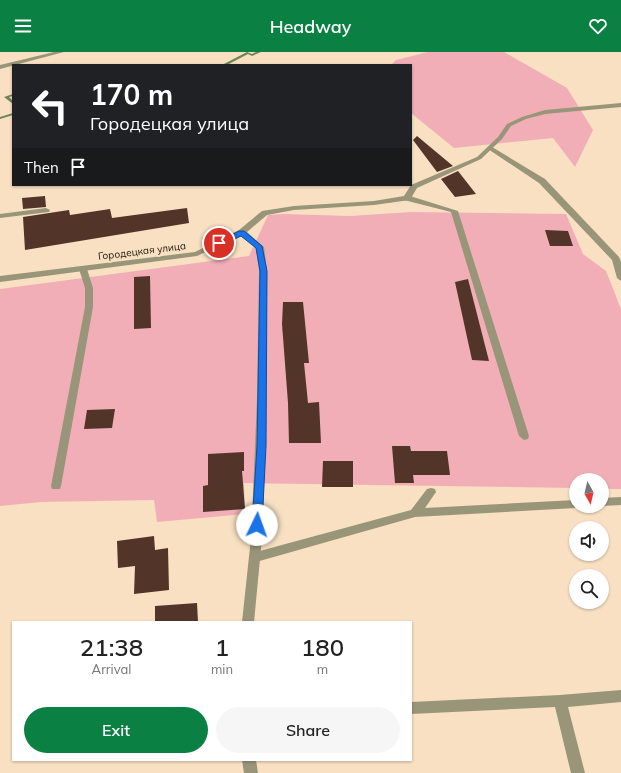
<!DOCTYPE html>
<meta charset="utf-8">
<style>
body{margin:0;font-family:Mulish,sans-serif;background:#f6f6f6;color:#222;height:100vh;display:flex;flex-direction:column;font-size:15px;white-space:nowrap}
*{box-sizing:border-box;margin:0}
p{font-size:13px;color:#767676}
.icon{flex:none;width:22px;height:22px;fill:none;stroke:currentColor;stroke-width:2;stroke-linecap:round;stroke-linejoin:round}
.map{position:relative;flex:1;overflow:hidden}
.details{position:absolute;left:12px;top:569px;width:400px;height:140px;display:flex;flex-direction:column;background:#fff;border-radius:0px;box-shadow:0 1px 3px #0004}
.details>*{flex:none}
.top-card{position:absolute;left:12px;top:12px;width:400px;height:122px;border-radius:0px;box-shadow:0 1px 3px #0004;background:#202124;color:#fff;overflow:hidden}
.needle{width:26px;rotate:172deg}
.buttons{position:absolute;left:569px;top:421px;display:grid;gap:8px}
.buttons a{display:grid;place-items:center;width:40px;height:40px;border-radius:50%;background:#fff;box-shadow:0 1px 3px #0004;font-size:20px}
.pin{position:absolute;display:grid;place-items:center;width:34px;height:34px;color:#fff;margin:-17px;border:2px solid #fff;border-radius:50%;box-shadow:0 1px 4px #0007}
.me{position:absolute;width:44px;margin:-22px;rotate:3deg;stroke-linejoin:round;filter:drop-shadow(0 0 3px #0008)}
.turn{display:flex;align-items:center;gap:14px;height:84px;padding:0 12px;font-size:18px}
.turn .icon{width:52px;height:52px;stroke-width:2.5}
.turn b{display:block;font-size:28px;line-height:34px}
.then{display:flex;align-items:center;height:38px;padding:0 12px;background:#0003;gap:8px;font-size:15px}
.eta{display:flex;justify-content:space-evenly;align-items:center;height:68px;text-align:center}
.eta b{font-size:24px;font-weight:600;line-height:28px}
.button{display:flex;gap:8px;margin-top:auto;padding:8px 12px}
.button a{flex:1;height:46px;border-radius:24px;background:#0b8043;color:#fff;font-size:16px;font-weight:600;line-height:46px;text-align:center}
.button a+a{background:#f6f6f6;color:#222}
header{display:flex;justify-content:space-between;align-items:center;height:52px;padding:0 12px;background:#0b8043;color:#fff;font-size:18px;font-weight:600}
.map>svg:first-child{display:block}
.green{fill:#f1aeb6}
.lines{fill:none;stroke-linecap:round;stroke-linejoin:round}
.stream{fill:#6e8459;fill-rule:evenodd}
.building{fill:#523428}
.service{fill:#989579;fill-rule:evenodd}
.minor{fill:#989579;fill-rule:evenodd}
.route{fill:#1a73e8;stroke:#114b97}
.labels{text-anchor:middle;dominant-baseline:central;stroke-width:4;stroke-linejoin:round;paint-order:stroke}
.far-street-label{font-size:10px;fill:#191106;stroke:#f9e0c2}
</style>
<header><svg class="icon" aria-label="menu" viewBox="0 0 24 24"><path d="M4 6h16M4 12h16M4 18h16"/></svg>Headway<svg class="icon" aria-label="heart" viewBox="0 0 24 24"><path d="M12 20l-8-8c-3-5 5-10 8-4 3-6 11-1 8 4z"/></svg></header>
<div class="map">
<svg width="621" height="721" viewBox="0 0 621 721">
<rect width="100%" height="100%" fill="#f9e0c2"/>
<!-- green -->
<g class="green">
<polygon points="428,0 504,0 567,36 593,78 575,115 553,86 454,96 411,61 411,13 391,13 396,8"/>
<polygon points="411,160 566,162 583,202 606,219 621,257 621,437 602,437 602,428 576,428 576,436 244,431 245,462 157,470 154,448 41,450 0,454 0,237 249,204 268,163 284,162 350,164"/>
</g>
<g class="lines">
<!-- stream -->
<g class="stream">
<polygon points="247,0 252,2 256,0 261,0 252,4 248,2 227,13 222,13"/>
<polygon points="13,42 13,44 9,45 13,49 13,52 4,45"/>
<polygon points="13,61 13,63 0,67 0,65"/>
</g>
</g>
<!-- building -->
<g class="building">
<polygon points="417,84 453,114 437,120 413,88"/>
<polygon points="458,119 476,142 455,145 441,127"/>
<polygon points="45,144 46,155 23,157 22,146"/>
<polygon points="187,156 189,171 25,198 23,165 69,158 70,163 110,157 112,166"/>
<polygon points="545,178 568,179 573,194 550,194"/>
<polygon points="150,224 151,276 134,277 134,225"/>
<polygon points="468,227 489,309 472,308 455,230"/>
<polygon points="283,250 303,250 309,311 304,311 308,351 319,350 321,391 289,391 288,351 282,272"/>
<polygon points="115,357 112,376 84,377 87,358"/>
<polygon points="392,394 410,394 411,399 447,399 450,423 413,423 414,431 395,431"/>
<polygon points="244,400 244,419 242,419 245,457 203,460 203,434 208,433 208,402"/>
<polygon points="323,409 353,409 353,435 322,435"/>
<polygon points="154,484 155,498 168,496 169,538 134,542 135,514 118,516 117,489"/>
<polygon points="197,551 198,570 155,570 155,554"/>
</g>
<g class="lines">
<!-- service -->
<g class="service">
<polygon points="488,95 492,95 545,127 619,205 621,210 621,229 617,226 612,208 539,131 488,97"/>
<polygon points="404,144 410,144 458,159 529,384 528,387 524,388 519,384 451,160 404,148"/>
<polygon points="46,156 50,158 49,160 0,166 0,162"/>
<polygon points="80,215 83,215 87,217 93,236 93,255 61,434 60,437 52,437 51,434 85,255 85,236 79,217"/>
<polygon points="431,436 435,437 436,440 425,456 576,448 576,454 580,454 576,456 415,465 256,510 252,508 250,505 252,502 256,500 411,458 427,437"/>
<polygon points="621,445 621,453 602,454 601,454 602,446"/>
<polygon points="621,638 621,650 568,655 585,721 571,721 555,655 411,662 411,650 560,643"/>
</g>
<!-- minor -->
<g class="minor">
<polygon points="54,0 64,0 0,17 0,13"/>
<polygon points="621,51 621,55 545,62 526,67 511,74 502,87 481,107 417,136 410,148 374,153 294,158 267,163 247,180 264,195 267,219 266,378 262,486 254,570 242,570 251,486 253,442 257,346 259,219 256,196 241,183 197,204 0,230 0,224 195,200 239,178 262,159 294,154 374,149 404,144 411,133 477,105 498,85 507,72 522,65 545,58"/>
<polygon points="242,708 256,708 258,721 244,721"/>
</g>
</g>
<!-- route -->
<polygon class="route" points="239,179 244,179 262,194 267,219 266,394 262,473 257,477 252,473 257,394 260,219 256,196 241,184 222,193 216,191"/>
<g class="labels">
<!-- far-street labels -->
<g class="far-street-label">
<text transform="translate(142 199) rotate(-7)">Городецкая улица</text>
</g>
</g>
</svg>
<div class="buttons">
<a><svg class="needle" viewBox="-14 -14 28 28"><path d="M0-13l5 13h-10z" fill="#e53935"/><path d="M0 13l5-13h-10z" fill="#767676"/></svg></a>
<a><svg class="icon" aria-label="sound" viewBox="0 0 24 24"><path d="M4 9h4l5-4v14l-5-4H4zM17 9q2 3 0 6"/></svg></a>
<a><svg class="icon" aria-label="search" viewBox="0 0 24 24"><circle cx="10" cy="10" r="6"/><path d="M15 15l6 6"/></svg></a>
</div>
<div class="pin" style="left:219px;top:191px;background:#d93025"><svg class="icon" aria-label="arrive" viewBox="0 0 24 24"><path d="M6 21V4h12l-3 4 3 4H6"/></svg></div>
<svg class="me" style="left:257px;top:473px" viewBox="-20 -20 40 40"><circle r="19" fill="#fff"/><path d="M0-13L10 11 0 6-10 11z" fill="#1a73e8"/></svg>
<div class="top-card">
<div class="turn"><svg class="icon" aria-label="left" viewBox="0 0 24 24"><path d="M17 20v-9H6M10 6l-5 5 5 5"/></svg><div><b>170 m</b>Городецкая улица</div></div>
<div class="then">Then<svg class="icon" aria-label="arrive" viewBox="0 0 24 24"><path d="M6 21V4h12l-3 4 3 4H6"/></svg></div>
</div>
<section class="details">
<div class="eta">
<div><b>21:38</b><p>Arrival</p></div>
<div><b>1</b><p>min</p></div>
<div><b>180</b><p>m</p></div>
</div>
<div class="button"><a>Exit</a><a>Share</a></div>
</section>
</div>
